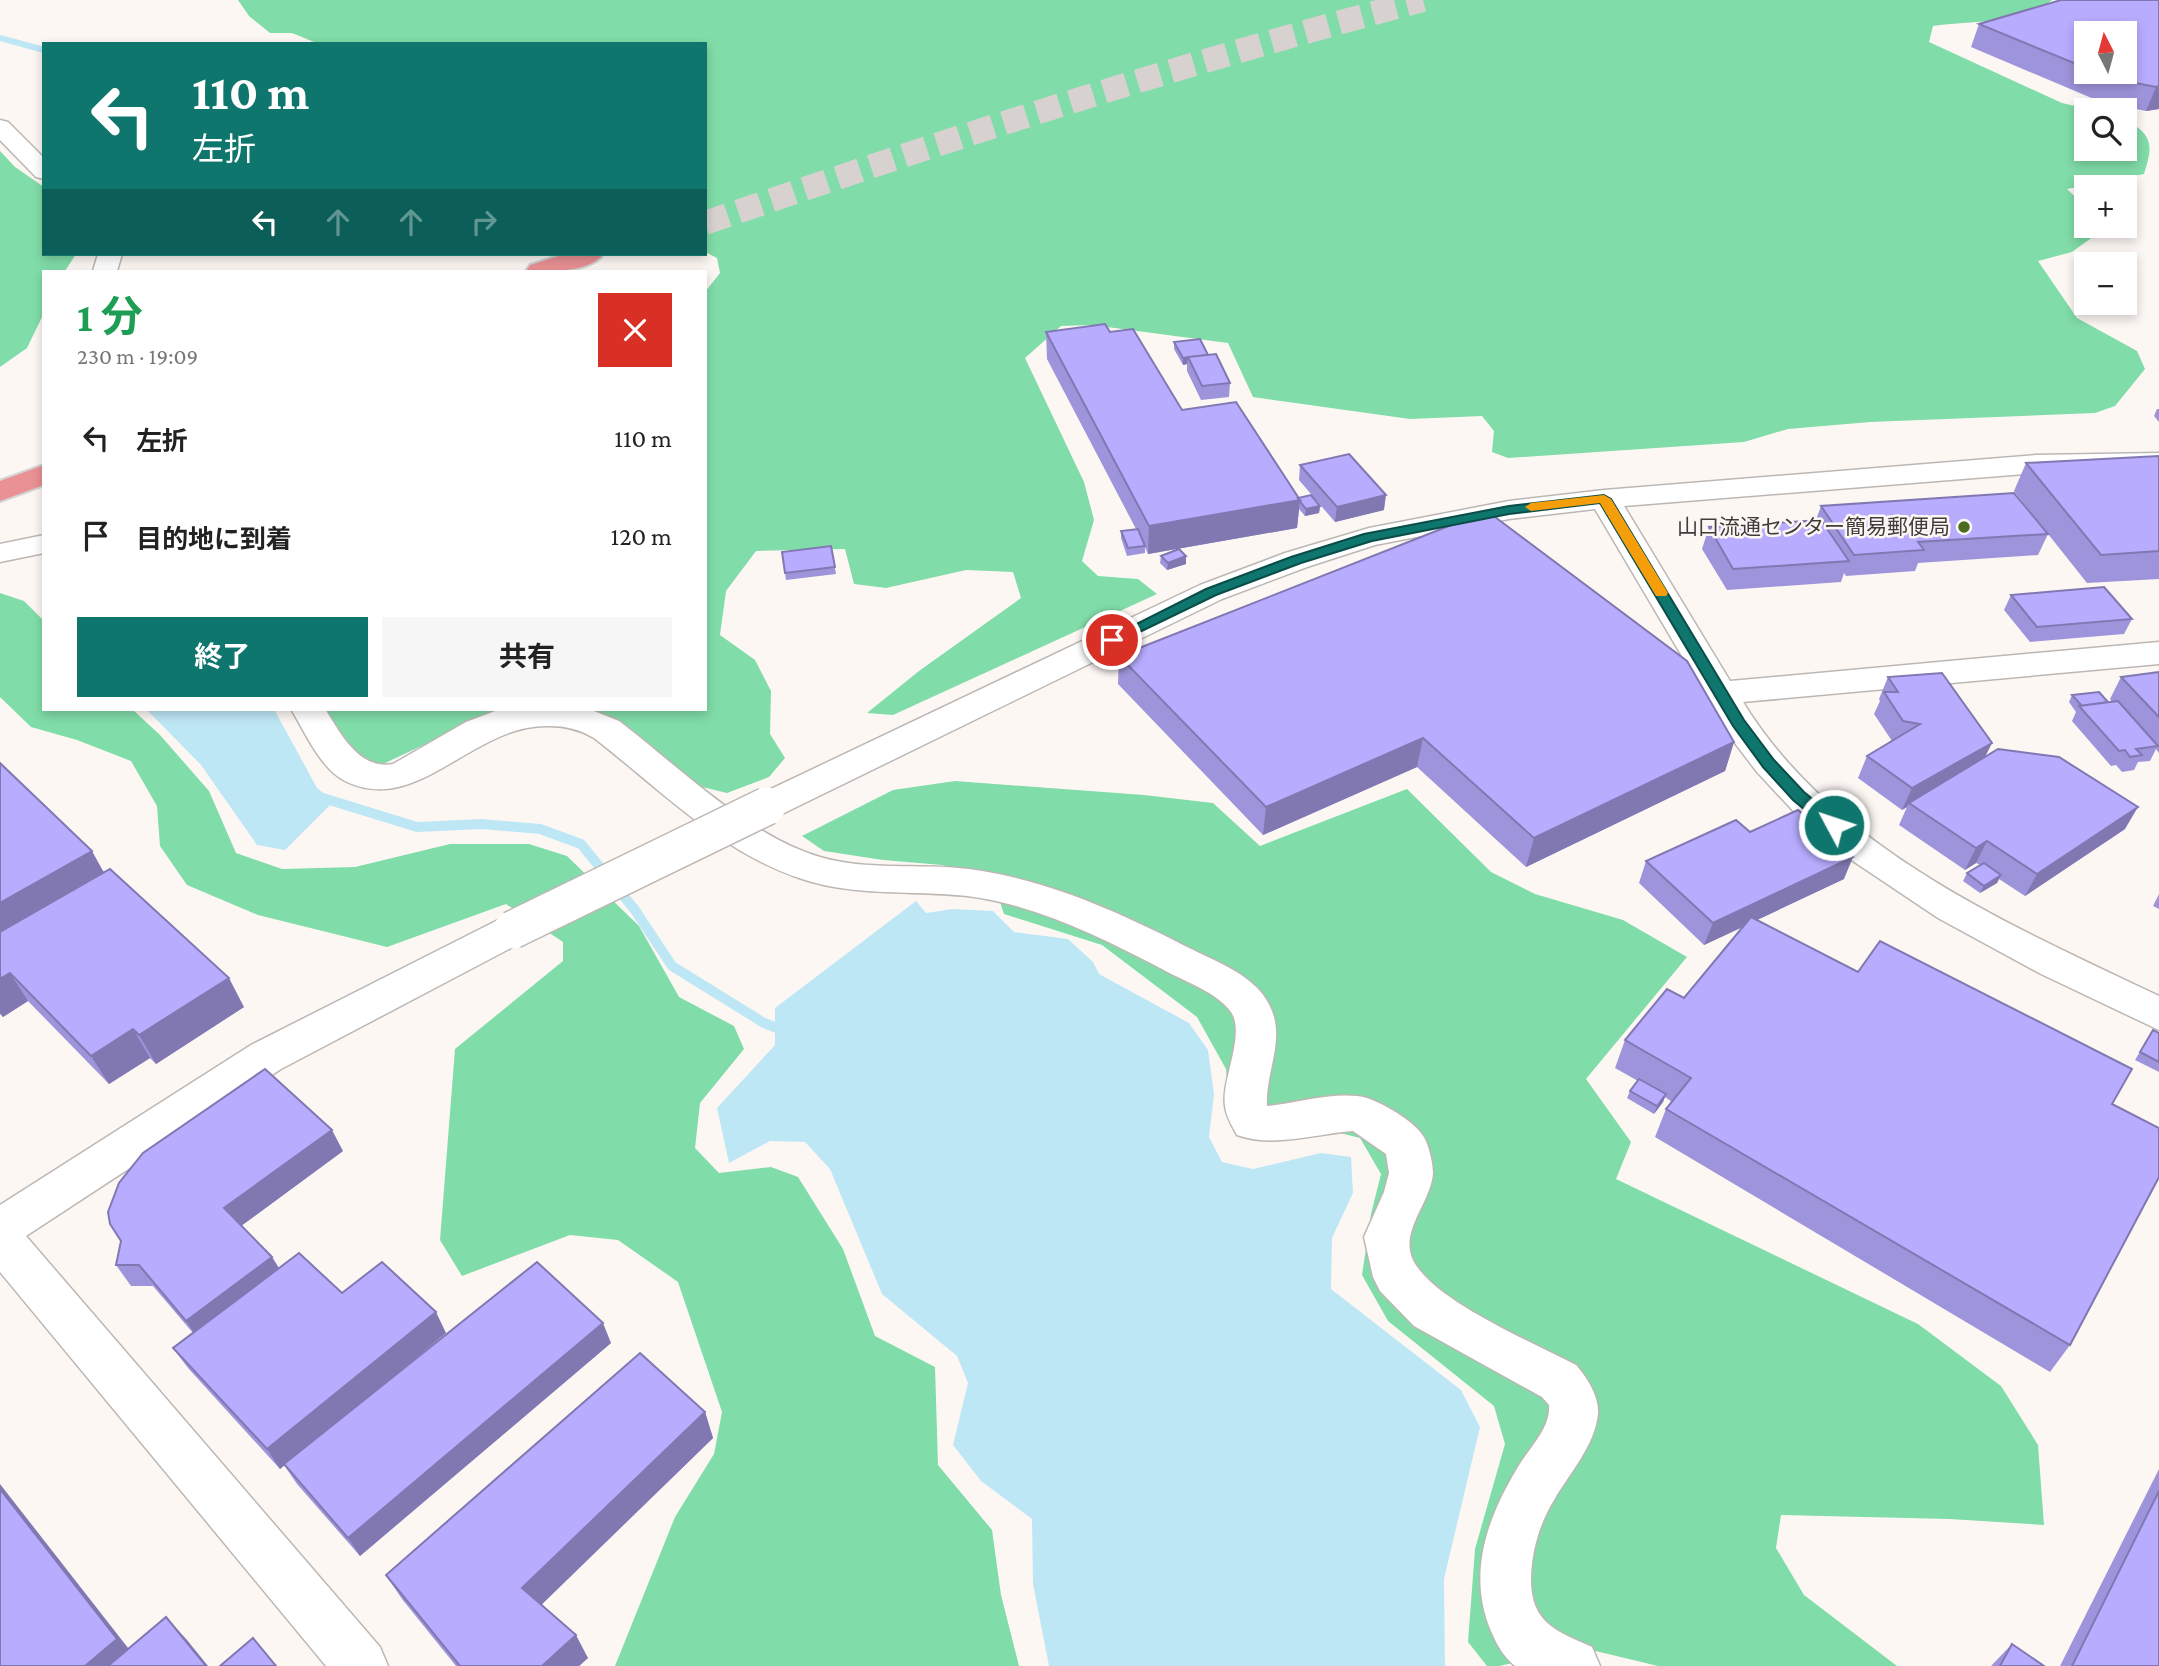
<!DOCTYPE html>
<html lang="ja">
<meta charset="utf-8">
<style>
body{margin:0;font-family:"Crimson Pro","Noto Sans JP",serif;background:#f6f6f6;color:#222;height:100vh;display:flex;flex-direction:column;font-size:26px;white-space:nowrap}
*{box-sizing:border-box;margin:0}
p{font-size:23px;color:#767676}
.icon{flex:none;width:38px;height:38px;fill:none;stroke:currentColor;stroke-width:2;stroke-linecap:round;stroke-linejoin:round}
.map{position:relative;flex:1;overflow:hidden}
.sheet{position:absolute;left:42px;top:270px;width:665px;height:441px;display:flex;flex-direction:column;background:#fff;border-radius:0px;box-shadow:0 4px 10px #0003}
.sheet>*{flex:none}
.guide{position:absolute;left:42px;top:42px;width:665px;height:214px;border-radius:0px;box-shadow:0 4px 10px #0003;background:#0f766e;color:#fff;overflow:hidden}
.needle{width:46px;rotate:354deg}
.tools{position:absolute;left:2074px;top:21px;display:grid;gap:14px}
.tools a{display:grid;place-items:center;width:63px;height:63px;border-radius:0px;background:#fff;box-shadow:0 4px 10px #0003;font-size:35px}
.pin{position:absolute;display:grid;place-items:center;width:60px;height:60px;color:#fff;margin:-30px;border:4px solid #fff;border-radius:50%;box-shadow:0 2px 7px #0007}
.me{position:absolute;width:77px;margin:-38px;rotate:310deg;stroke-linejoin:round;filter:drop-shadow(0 0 5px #0008)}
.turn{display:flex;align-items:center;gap:24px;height:147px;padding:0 35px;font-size:32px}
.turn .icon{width:91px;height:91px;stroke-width:2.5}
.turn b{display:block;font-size:49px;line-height:60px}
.lanes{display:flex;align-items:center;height:66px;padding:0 35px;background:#0003;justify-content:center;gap:35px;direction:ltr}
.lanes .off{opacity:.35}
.round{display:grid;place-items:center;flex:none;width:74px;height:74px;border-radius:0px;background:#f6f6f6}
.summary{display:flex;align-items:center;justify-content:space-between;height:119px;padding:0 35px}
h1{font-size:42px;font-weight:700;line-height:52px;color:#1e9e55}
.button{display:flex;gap:14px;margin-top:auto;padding:14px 35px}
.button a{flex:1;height:80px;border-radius:0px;background:#0f766e;color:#fff;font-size:28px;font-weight:700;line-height:80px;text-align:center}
.button a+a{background:#f6f6f6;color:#222}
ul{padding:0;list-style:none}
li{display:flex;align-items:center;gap:21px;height:98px;padding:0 35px}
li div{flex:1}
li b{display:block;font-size:26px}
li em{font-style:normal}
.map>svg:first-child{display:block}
.forest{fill:#80dca8}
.water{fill:#bee7f5}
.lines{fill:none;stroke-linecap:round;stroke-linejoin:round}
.stream-far1{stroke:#bee7f5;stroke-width:6}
.stream{stroke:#bee7f5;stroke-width:10}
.highway-tunnel{stroke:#d7d2cf;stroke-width:24;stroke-dasharray:24 11;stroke-linecap:butt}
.minor-casing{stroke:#bdb7b4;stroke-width:3}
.highway-casing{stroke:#d5d4d4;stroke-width:4}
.minor{fill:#fff;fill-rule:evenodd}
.highway{fill:#e99194;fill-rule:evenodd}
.minor-bridge-casing{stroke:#bdb7b4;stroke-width:40;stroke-linecap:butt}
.minor-bridge{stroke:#fff;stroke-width:37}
.wall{fill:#9e94db;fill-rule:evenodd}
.shaded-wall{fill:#8178b2}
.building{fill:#b8acff;stroke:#8178b2;stroke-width:2}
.route{fill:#0f766e;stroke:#0a4d48;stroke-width:2}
.slow{fill:#f59e0b}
.poi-dot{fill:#4b6b21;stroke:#fdf7f4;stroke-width:2.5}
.labels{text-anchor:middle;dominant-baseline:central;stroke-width:5;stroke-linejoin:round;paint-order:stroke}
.poi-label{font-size:21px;fill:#3f3c3b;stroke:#fdf7f4;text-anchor:end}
</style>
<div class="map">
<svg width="2159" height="1666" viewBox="0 0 2159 1666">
<rect width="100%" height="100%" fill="#fdf7f4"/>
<!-- forest -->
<g class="forest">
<path d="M238,0h1814c-29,26 -82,20 -119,26l-4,16 133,61 30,7h-6v39h38l1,-31c27,18 29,25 19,56l-77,15 19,18v19h12l3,5 -29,21 -34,9 39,57 60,33 8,18 -30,37 -20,7 -225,9 -82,7 -44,13 -236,16 -16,-6 2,-21 -12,-15 -72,3 -157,-22 -25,-54 -136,-18 -31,1 -36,32 59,124 10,38 -12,41 16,15 40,3 19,15 -264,121 -26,-2 52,-42 102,-73 -8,-26 -47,-2 -80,18 -32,-4 -9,-35 -89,2 -30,40 -6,44 35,25 16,31 -1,43 15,24 -16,19 -42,16 -33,-8 -82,-61 -36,-15h129v-417l15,-19 -3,-15 -12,-6v-208h-386l-27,-11h-22l-21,-17z"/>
<polygon points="0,151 15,167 44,187 44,254 76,254 65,271 44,271 44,313 27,348 0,367"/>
<polygon points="0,593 24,601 44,621 44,709 132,709 160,735 209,791 236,853 282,869 355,867 450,844 529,844 567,856 639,926 679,997 734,1026 744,1049 700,1103 695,1148 719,1173 771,1167 798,1177 843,1249 875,1336 935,1367 938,1465 992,1530 1001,1595 1019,1666 615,1666 675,1517 714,1454 722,1412 678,1282 618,1240 570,1235 462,1276 440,1240 455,1049 563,961 563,942 506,904 387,947 258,915 187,885 160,846 157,806 131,761 77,740 31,727 0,697"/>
<polygon points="294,709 513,709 498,710 381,765 336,768 306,736"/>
<polygon points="955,781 1144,795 1213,803 1260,846 1407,789 1491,872 1535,894 1623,920 1687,957 1586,1079 1631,1142 1616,1179 1918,1324 2001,1386 2038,1445 2044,1525 1949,1519 1781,1515 1776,1548 1804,1595 1897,1666 1658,1666 1583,1648 1499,1666 1487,1666 1468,1642 1475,1549 1505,1444 1494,1406 1388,1321 1362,1275 1371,1214 1381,1174 1360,1138 1332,1131 1245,1139 1230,1118 1226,1069 1197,1017 1102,945 1004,914 992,878 942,865 883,860 824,851 802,836 893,790"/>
</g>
<!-- water -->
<g class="water">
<polygon points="146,709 274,709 317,788 334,801 285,850 257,845 201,765"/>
<polygon points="916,901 926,913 953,909 993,911 1014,932 1068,939 1093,962 1099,974 1189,1023 1208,1050 1214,1094 1209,1137 1222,1162 1253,1169 1321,1153 1351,1157 1353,1193 1332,1238 1331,1289 1461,1390 1480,1427 1444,1579 1445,1666 1049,1666 1033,1584 1032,1519 981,1481 953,1445 968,1383 957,1356 882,1294 830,1169 805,1142 770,1141 729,1163 717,1108 775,1045 775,1008"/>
</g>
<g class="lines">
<!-- stream-far1 -->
<polyline class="stream-far1" points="0,38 44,50"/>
<!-- stream -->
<polyline class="stream" points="323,798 417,827 482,824 540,829 581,844 635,910 672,966 764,1023 787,1032"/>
<!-- highway-tunnel -->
<path class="highway-tunnel" d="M705,223c237,-82 475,-159 718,-223"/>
<defs>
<g id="minor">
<polygon points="0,120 8,122 44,158 44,179 36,177 0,140"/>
<polygon points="98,254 122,254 117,271 93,271"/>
<path d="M2159,453v18l-123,2 -412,33 106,175 429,-39v22l-416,38c91,148 265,222 416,294v34l-118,-56 -103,-56 -97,-65 -44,-38 -40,-43 -29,-38 -133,-225 -86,10 -134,26 -68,22 -85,32 -442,216 -13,4 -13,-4 -5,-9 5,-9 446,-212 85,-32 84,-25 140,-27 95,-11 432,-35z"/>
<polygon points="44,535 44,553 0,562 0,544"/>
<path d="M291,709h34c16,25 34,61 68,55l73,-42 32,-12 91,-1 30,12c59,45 129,115 201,136 47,14 99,6 148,12 79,10 153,44 223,80 22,11 46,20 64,37 9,8 16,20 19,31 8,29 -9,60 -7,89 29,-3 61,-13 90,-10 17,1 54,23 64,37 7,8 12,29 12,40 -2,32 -40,63 -15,95 28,38 114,74 158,97 11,12 23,32 22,48 -2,31 -29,61 -44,87 -14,23 -22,49 -23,77 -1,45 24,54 61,70l8,19h-85c-12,-10 -18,-21 -24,-35 -24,-57 -4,-113 27,-164 11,-19 33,-39 31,-62l-7,-8 -128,-71 -34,-35 -7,-14 -9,-40 20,-45 5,-19 -3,-19 -33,-23c-38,3 -80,17 -116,4 -5,-9 -11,-19 -12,-29 -4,-26 21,-72 6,-94 -14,-20 -46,-30 -67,-42 -62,-32 -126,-65 -197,-74 -56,-6 -114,1 -168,-18 -80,-27 -140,-90 -205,-140 -15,-9 -28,-12 -45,-12 -77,-2 -131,91 -204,55 -25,-13 -40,-49 -54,-72z"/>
<polygon points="512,916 526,920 531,930 526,940 281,1069 26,1236 380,1647 388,1666 326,1666 0,1272 0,1205 251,1045 498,920"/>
</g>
<g id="highway">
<path d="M565,254h38c-13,19 -57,18 -77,17l4,-6z"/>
<polygon points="44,465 44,485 0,501 0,481"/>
</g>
</defs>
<!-- minor casing -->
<use href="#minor" class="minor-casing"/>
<!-- highway casing -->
<use href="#highway" class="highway-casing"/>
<!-- minor -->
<use href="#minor" class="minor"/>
<!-- highway -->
<use href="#highway" class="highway"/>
<defs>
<polyline id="minor-bridge" points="512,930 767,806"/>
</defs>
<!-- minor-bridge casing -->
<use href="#minor-bridge" class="minor-bridge-casing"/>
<!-- minor-bridge -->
<use href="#minor-bridge" class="minor-bridge"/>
</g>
<!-- wall -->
<g class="wall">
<path d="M2159,0v109l-13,2 -45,-9 -130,-55 8,-23zM2086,33l38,39h-38z"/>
<polygon points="1046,332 1110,332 1182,410 1298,498 1320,506 1319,513 1305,516 1299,509 1297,528 1148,554 1145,547 1145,553 1127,556 1121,538 1121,531 1136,529 1047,359"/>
<polygon points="1174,342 1208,355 1230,383 1229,397 1201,400 1187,371 1187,364 1183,365 1174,349"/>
<polygon points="2157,409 2159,409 2159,422 2154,416"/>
<polygon points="2159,456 2159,579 2087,583 2014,491 2026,463"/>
<polygon points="1300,465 1384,510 1335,522 1299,480"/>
<polygon points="1821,506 2048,534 2038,555 1918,563 1915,571 1846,576 1844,573 1841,582 1727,590 1702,549 1709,527 1816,520"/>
<polygon points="831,546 836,574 786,580 782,552"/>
<polygon points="1161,556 1186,556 1186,564 1167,570 1160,563"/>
<polygon points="2011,595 2132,619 2124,634 2030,642 2004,610"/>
<polygon points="1119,656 1734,742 1725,771 1526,867 1417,767 1263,835 1118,684"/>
<polygon points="2159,672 2159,753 2156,749 2150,761 2138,762 2134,770 2122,772 2116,765 2111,766 2072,721 2076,712 2069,702 2072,695 2108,702 2112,702 2110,699 2121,677"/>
<polygon points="1888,677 1992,743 1985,756 2125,829 2025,896 1999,879 1997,883 1980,893 1963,881 1967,873 1980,865 1976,863 1965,870 1899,825 1907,807 1902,810 1858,778 1867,756 1892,741 1874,714 1880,701 1879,699"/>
<polygon points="0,763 104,872 244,1007 156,1064 150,1058 109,1084 28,1001 3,1017 0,1014"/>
<polygon points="1750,832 1844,879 1757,920 2112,1104 2070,1345 2050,1372 1655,1137 1666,1109 1672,1102 1665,1097 1663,1102 1654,1114 1627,1098 1630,1091 1638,1081 1615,1068 1625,1040 1684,998 1743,927 1704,945 1639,883 1646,861"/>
<polygon points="2159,894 2159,909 2153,906"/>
<polygon points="2153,1030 2159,1033 2159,1072 2135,1060"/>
<polygon points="343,1151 241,1226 272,1257 279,1268 446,1333 366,1398 611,1343 360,1556 297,1484 284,1465 280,1469 188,1368 173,1348 193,1333 153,1286 131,1286 116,1265"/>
<polygon points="705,1412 713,1438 541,1605 588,1658 579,1666 456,1666 402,1599 386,1575"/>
<polygon points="2159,1469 2159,1666 2060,1666"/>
<polygon points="2012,1644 2044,1666 1991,1666"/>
</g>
<!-- shaded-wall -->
<g class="shaded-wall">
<polygon points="2159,86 2159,109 2146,111 2156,87"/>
<polygon points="1188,357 1187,364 1183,365 1183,358"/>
<polygon points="1386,495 1384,510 1335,522 1337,507"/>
<polygon points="1300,500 1297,528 1148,554 1149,526"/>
<polygon points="1320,506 1319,513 1305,516 1306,509"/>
<polygon points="1186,556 1186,564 1167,570 1168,563"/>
<polygon points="1423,738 1417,767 1263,835 1266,807"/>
<polygon points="1734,742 1725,771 1526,867 1534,838"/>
<polygon points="1992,743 1981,765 1909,803 1907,807 1902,810 1912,788"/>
<polygon points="2138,807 2125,829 2025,896 2037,874"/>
<polygon points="1987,841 1976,863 1965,870 1976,848"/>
<polygon points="92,851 108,880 0,942 0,903"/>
<polygon points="1853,857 1844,879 1704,945 1713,923"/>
<polygon points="2001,875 1997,883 1980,893 1984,886"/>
<polygon points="10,973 28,1001 3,1017 0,1013 0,979"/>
<polygon points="229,978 244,1007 156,1064 139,1035"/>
<polygon points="133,1029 150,1058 109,1084 91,1056"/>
<polygon points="1666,1094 1663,1102 1654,1114 1657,1106"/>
<polygon points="332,1130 343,1151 237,1229 224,1208"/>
<polygon points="272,1257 284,1277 200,1342 186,1321"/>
<polygon points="436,1312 446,1333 280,1469 267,1449"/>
<polygon points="603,1323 611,1343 360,1556 348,1538"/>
<polygon points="705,1412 713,1438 534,1612 522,1588"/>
<polygon points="0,1484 139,1662 135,1666 85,1666 0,1489"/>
<polygon points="166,1617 187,1640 208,1666 206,1666"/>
<polygon points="576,1635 588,1658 579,1666 542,1666"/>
</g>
<!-- building -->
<g class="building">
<polygon points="2061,0 2159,0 2159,86 2156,87 2111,78 2095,72 2124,72 2124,33 2086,33 2086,68 1979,24"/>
<polygon points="1105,324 1110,332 1133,329 1182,410 1236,402 1300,500 1149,526 1046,332"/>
<polygon points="1200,339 1208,355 1183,358 1174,342"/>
<polygon points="1216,354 1230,383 1202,386 1188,357"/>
<polygon points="1349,454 1386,495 1337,507 1300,465"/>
<polygon points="2159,456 2159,551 2101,555 2026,463"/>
<polygon points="2014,493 2048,534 1918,542 1924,550 1854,555 1821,506"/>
<polygon points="1311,495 1320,506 1306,509 1299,500 1300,500 1298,498"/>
<polygon points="1487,511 1687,661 1734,742 1534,838 1423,738 1266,807 1119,656"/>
<polygon points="1821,520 1849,561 1733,569 1709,527"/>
<polygon points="1138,529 1145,546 1128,548 1121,531"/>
<polygon points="831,546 835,567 785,573 782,552"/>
<polygon points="1179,549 1186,556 1168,563 1161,556"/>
<polygon points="2104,587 2132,619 2037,627 2011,595"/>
<polygon points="2159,672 2159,717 2121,677"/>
<polygon points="1942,673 1992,743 1912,788 1867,756 1920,724 1903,721 1884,692 1898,692 1888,677"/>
<polygon points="2099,692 2108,702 2082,706 2072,695"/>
<polygon points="2118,701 2158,746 2136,749 2142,755 2130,757 2125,750 2119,751 2079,706"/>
<polygon points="1998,749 2059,757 2138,807 2037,874 1987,841 1976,848 1909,803"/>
<polygon points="0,763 92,851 0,903"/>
<polygon points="1798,810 1853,857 1713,923 1646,861 1736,820 1750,832"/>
<polygon points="1984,863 2001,875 1984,886 1967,873"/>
<polygon points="110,869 229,978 139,1035 133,1029 91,1056 10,973 0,979 0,932"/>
<polygon points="1751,917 1858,972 1880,941 2132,1069 2112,1104 2159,1128 2159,1177 2070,1345 1666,1109 1691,1078 1625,1040 1667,989 1684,998"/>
<polygon points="2153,1030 2159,1033 2159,1062 2140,1052"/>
<polygon points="265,1069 332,1130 224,1208 272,1257 186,1321 139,1265 116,1265 121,1241 110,1224 108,1212 119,1183 143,1153"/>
<polygon points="1639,1079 1666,1094 1657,1106 1630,1091"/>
<polygon points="299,1253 342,1293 382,1262 436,1312 267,1449 173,1348"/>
<polygon points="537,1262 603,1323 348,1538 284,1464"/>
<polygon points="640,1353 705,1412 522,1588 576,1635 542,1666 460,1666 386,1575"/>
<polygon points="0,1489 117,1639 85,1666 0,1666"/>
<polygon points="2159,1491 2159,1666 2072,1666"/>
<polygon points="166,1617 206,1666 108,1666"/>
<polygon points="253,1638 276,1666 220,1666"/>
<polygon points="2012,1644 2044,1666 2000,1666"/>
</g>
<!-- route -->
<polygon class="route" points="1604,495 1611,499 1744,720 1774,760 1804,792 1839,821 1842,825 1839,829 1828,829 1793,800 1763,767 1733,726 1600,503 1509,514 1372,541 1301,563 1216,595 1117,643 1107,643 1105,640 1206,589 1291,557 1364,534 1509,506"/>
<!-- slow -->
<polygon class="slow" points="1604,495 1611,499 1668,593 1666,596 1656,596 1600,503 1531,511 1525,507 1531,503"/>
<!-- markers -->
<circle class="poi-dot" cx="1964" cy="527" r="7"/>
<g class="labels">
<!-- poi labels -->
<g class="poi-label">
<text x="1950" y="527">山口流通センター簡易郵便局</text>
</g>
</g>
</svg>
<div class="tools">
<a><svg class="needle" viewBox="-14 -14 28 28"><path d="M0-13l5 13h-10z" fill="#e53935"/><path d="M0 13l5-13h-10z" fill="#767676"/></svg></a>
<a><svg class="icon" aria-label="search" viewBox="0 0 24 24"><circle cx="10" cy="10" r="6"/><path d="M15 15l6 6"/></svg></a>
<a>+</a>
<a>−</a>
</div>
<div class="pin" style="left:1112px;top:640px;background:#d93025"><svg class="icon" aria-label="arrive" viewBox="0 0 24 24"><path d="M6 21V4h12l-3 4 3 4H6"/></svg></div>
<svg class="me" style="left:1834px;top:825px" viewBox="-20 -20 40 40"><circle r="17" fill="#0f766e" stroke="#fff" stroke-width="3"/><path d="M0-11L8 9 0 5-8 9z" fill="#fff"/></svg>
<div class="guide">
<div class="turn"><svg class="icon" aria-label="left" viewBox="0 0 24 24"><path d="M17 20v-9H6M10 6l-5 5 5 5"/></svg><div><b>110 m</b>左折</div></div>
<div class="lanes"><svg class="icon" aria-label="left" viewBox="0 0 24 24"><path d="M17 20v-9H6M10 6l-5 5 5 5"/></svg><svg class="icon off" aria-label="ahead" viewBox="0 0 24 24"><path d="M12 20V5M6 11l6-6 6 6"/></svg><svg class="icon off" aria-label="ahead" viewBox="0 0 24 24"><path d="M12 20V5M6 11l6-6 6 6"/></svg><svg class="icon off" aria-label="right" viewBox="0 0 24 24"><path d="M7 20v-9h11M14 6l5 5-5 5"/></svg></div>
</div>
<section class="sheet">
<div class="summary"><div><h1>1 分</h1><p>230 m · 19:09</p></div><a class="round" style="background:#d93025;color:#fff"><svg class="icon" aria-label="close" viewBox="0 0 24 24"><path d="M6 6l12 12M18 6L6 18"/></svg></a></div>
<ul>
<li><svg class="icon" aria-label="left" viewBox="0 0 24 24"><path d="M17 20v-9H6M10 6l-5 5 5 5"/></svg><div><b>左折</b></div><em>110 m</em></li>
<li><svg class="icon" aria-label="arrive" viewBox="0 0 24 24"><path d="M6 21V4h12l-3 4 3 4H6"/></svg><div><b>目的地に到着</b></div><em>120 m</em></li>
</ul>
<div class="button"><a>終了</a><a>共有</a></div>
</section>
</div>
